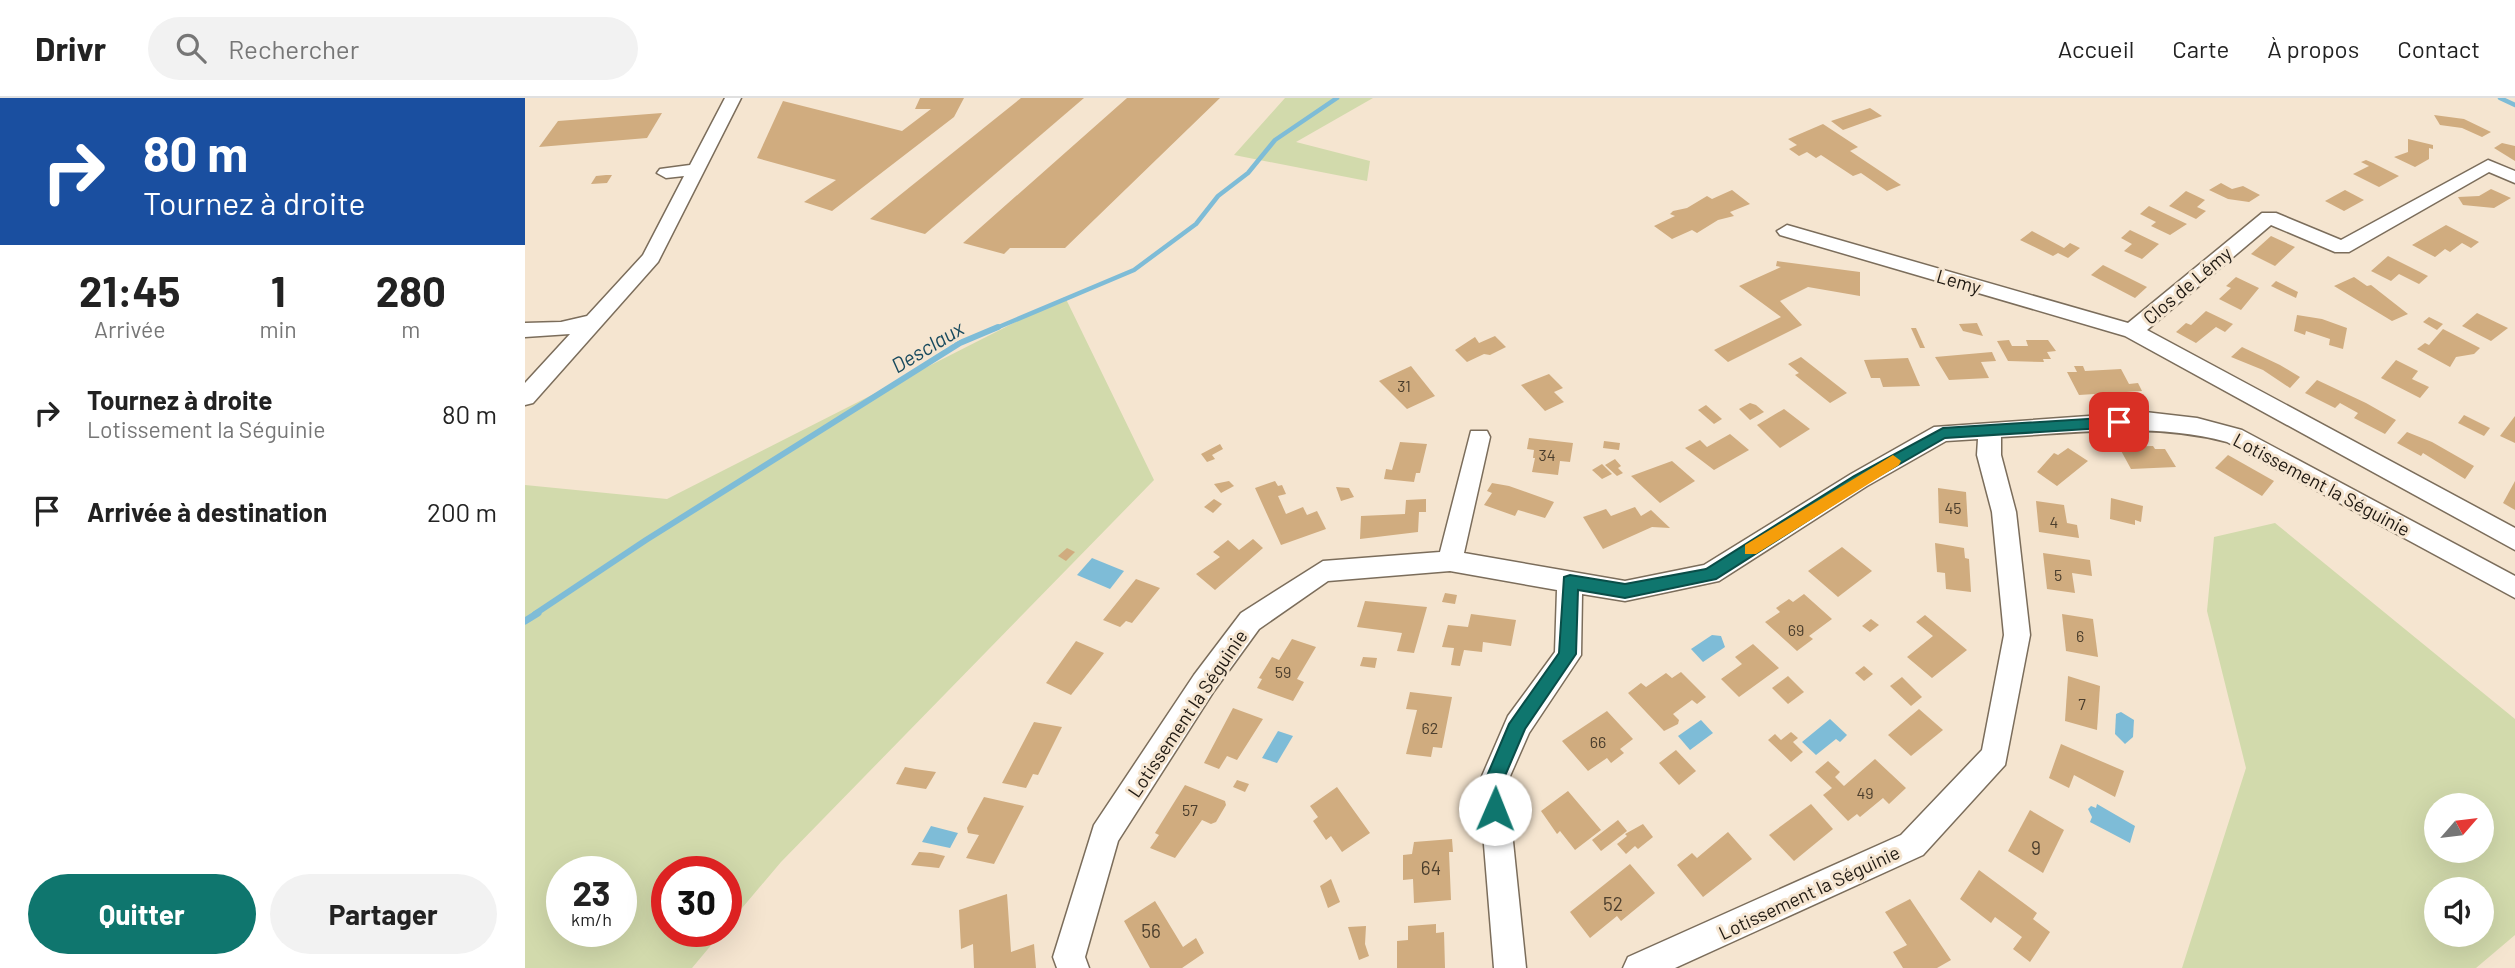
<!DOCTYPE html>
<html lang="fr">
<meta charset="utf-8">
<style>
body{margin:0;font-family:Barlow,sans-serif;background:#f2f2f2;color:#222;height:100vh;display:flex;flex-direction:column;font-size:26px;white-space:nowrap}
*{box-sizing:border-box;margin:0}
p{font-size:23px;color:#767676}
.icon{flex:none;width:38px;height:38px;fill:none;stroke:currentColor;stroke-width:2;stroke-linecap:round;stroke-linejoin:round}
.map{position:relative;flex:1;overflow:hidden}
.side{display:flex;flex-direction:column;background:#fff;width:525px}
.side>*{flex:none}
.top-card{background:#1a4fa0;color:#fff;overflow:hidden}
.needle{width:46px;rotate:62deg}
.tools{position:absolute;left:1899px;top:695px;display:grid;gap:14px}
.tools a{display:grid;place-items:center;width:70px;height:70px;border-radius:50%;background:#fff;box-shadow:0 7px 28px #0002;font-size:35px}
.speed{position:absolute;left:21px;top:758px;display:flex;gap:14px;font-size:35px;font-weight:700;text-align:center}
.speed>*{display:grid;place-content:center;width:91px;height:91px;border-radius:50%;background:#fff;box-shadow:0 7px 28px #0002;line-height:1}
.speed small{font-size:18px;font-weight:400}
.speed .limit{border:10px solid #d22;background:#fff;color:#111}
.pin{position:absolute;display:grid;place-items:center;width:60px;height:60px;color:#fff;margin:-30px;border-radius:14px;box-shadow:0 4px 10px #0006}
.me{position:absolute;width:77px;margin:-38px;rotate:1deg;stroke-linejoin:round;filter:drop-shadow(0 0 5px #0008)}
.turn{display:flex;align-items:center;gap:24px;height:147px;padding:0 28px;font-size:32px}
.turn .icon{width:91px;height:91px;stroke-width:2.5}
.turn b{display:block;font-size:49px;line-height:60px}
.eta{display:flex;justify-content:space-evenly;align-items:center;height:119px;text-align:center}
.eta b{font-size:42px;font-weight:700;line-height:49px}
.primary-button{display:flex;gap:14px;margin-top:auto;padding:14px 28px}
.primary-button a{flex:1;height:80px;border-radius:42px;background:#0f766e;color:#fff;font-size:28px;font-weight:700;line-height:80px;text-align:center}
.primary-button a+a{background:#f2f2f2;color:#222}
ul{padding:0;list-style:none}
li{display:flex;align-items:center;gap:21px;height:98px;padding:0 28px}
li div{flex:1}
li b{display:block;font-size:26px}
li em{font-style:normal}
header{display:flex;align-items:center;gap:42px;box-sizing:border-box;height:98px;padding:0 35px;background:#fff;border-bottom:2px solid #e0e0e0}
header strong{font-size:33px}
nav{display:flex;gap:38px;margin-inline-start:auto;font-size:24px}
.search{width:490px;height:63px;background:#f2f2f2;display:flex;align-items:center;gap:18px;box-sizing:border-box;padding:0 24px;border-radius:38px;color:#767676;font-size:26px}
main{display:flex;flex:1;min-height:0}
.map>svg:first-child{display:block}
.green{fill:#d2daac;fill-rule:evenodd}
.water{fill:#7ebcd7}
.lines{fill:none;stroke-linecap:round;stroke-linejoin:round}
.stream-far2{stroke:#7ebcd7;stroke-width:4.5}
.stream-far1{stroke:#7ebcd7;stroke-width:6}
.stream{stroke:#7ebcd7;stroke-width:7}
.building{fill:#d0ac7f}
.minor-casing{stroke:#7b6d5b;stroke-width:3}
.minor{fill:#fff;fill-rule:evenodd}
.route{fill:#0f766e;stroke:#0a4d48;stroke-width:2}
.slow{fill:#f59e0b}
.labels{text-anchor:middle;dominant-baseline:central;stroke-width:6;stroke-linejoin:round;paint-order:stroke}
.number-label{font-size:16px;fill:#4b3e2d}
.street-label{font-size:19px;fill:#1f1912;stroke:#f5e5d0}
.near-number-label{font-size:19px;fill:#4b3e2d}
.water-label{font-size:21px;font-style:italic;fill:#184a5e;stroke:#f5e5d0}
</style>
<header>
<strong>Drivr</strong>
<div class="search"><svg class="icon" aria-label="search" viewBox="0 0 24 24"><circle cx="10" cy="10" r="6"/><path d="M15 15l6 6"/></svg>Rechercher</div>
<nav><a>Accueil</a><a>Carte</a><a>À propos</a><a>Contact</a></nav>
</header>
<main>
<section class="side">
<div class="top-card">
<div class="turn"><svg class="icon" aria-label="right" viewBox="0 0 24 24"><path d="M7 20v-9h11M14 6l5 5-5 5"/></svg><div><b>80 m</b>Tournez à droite</div></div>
</div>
<div class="eta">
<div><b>21:45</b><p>Arrivée</p></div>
<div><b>1</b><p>min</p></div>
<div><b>280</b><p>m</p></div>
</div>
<ul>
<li><svg class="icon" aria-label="right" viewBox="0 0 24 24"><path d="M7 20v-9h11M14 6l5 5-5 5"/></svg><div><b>Tournez à droite</b><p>Lotissement la Séguinie</p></div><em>80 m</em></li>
<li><svg class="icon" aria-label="arrive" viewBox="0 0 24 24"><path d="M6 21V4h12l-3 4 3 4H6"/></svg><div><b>Arrivée à destination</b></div><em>200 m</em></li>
</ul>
<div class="primary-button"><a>Quitter</a><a>Partager</a></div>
</section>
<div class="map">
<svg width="1990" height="870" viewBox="0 0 1990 870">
<rect width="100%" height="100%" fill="#f5e5d0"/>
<!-- green -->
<g class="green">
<polygon points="760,0 848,0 771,44 845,63 842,83 709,57"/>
<path d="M540,199l89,183 -373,382 -55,65v-55h-59v59h56l-31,37h-167v-483l142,14zM37,774h59v59h-59z"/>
<path d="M1750,425l240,196v216l-39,33h-294l64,-200 -39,-157 7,-74zM1956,707v45h-45v-45zM1911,791h45v45h-45z"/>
</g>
<!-- water -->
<g class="water">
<polygon points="567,460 599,473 585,491 552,477"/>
<polygon points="1187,537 1196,538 1200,549 1178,564 1166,551"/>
<polygon points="1596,614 1609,622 1608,639 1600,646 1590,636 1591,616"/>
<polygon points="1305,621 1322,637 1315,644 1311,641 1291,657 1277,644"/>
<polygon points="1176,622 1188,635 1165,652 1153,638"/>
<polygon points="753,633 768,638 752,665 737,660"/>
<polygon points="1572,706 1610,728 1605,745 1565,724 1567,719 1563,711 1566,708 1571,710"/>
<polygon points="406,728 433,735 425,750 397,744"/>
</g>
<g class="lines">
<!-- stream-far2 -->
<g class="stream-far2">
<polyline points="1975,0 1990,7"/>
<polyline points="469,231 609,172 671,126 693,98 723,75 750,42 812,0"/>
</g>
<!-- stream-far1 -->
<polyline class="stream-far1" points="10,516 121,442 435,245 473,229"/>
<!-- stream -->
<polyline class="stream" points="0,523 13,515"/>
</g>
<!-- building -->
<g class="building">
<polygon points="395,0 439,0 429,19 307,113 279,104 311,82 232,60 258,3 377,33 406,11 390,11"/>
<polygon points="496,0 559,0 400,136 345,121"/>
<polygon points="602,0 695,0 540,150 485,150 479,156 438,145"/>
<polygon points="1345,10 1357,18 1318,32 1306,23"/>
<polygon points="137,15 122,40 14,49 33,23"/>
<polygon points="1909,17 1939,21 1966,34 1957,39 1937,30 1915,27"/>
<polygon points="1298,26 1333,49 1325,53 1376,87 1362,93 1336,75 1328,78 1296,57 1291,60 1282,54 1274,58 1264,51 1272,47 1263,41"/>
<polygon points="1883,41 1908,47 1908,51 1904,50 1904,61 1890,69 1869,59 1883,54"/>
<polygon points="1977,45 1990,48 1990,63 1969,50"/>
<polygon points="1841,62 1848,65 1874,78 1854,89 1828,76 1844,68 1836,64"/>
<polygon points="81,77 87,77 82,85 66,86 71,78"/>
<polygon points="1696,85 1707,91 1718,88 1735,97 1724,104 1703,101 1684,92"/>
<polygon points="1966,91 1986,100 1969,110 1938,107 1933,99 1954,98"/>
<polygon points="1207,92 1225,106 1205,114 1209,118 1193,122 1172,135 1167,132 1147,141 1129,128 1150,118 1145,116 1148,113 1162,110 1182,98 1187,101"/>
<polygon points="1820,92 1839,102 1819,113 1800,103"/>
<polygon points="1661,93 1680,102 1672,109 1681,113 1671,121 1644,108"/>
<polygon points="1624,108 1662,126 1645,137 1626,128 1631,124 1615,116"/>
<polygon points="1921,127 1954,144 1946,150 1937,145 1925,154 1920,151 1910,159 1887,147"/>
<polygon points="1605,132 1634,146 1617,161 1599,153 1607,146 1596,140"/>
<polygon points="1507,133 1539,150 1545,145 1555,150 1543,160 1533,155 1528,158 1495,142"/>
<polygon points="1746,138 1770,149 1750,168 1726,156"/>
<polygon points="1863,158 1903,178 1894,186 1874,176 1866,183 1846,173"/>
<polygon points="1252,163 1335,174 1335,198 1283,189 1255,203 1277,227 1203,264 1189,252 1256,219 1214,188 1256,169 1251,168"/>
<polygon points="1578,167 1622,189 1610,200 1566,177"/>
<polygon points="1711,179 1734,190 1716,212 1694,201 1706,190 1701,188"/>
<polygon points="1829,179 1842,188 1846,187 1883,216 1867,223 1809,188"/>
<polygon points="1751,183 1773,194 1771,200 1746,188"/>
<polygon points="1681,213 1708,226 1700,234 1691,229 1671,245 1651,234 1661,225 1666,227"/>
<polygon points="1952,215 1983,230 1966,243 1937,228"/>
<polygon points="1772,217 1797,221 1822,230 1818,251 1804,247 1805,241 1781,233 1780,237 1769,233"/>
<polygon points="1904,219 1918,226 1912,232 1898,224"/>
<polygon points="1452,225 1458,238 1438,233 1434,226"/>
<polygon points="1386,230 1391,230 1400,250 1395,250"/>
<polygon points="1918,231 1955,250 1949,256 1931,259 1925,269 1892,251 1900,245 1904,247"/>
<polygon points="970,238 981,249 965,257 959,256 942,264 930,252 950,239 954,245"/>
<polygon points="1484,242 1487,248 1503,248 1501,242 1523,242 1531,253 1522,254 1526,261 1518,261 1519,264 1483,263 1472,243"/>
<polygon points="1717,249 1755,267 1775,279 1765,290 1738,272 1706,259"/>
<polygon points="1467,254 1471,263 1456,264 1464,280 1424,282 1410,259"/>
<polygon points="1276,259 1322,295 1305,305 1270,277 1274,275 1263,266"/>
<polygon points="1383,260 1395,288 1358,289 1355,280 1346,280 1339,262"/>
<polygon points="1871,262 1893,273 1887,281 1904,289 1895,300 1856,280"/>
<polygon points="886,268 910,298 882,311 854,283"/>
<polygon points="1549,268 1558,268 1560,273 1596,271 1604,286 1613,285 1617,293 1554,297 1542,274 1552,274"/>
<polygon points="1024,276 1038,290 1029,294 1039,304 1020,313 996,287"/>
<polygon points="1792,282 1841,305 1871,322 1860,336 1829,320 1833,315 1815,305 1810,310 1780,295"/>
<polygon points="1225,305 1231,307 1239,314 1225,322 1214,311"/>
<polygon points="1181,307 1197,321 1189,326 1173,312"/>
<polygon points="1259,311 1285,331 1255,350 1232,327"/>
<polygon points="1939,317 1965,330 1959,338 1933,325"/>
<polygon points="1990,318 1990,345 1975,338"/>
<polygon points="1882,334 1907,344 1949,368 1940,381 1898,355 1896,358 1872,345"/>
<polygon points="1205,336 1224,352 1189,372 1160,350 1175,342 1182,349"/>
<polygon points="1004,340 1048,345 1045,364 1035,363 1033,377 1007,374 1010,360 1008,360 1009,352 1002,351"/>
<polygon points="1079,343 1095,345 1094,352 1078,350"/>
<polygon points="875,344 902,346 895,375 891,375 889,384 859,381 861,371 867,372"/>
<polygon points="695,346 698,351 687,357 690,361 682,364 676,356"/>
<polygon points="1628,348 1630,351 1640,351 1651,369 1606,371 1594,349"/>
<polygon points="1543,350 1563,363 1532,388 1512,374 1529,355 1533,357"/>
<polygon points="1703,357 1749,383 1737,398 1690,370"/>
<polygon points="1090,361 1096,368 1093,370 1098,375 1092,378 1080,367"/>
<polygon points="1147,363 1170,383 1135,405 1106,378"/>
<polygon points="1077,366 1087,376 1077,381 1067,372"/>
<polygon points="704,383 709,388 696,395 689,386"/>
<polygon points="750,383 753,388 757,387 761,396 753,398 761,416 778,409 782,417 792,413 801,431 756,447 730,390"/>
<polygon points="1990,383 1990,412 1978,405"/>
<polygon points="967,385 984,388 1029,404 1020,420 993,412 990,418 959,407 967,395 962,393"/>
<polygon points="811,389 824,390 829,399 816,403"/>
<polygon points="1413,390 1441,394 1443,429 1414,425"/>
<polygon points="1586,400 1618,408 1616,424 1610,422 1610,427 1585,421"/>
<polygon points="689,401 697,406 688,415 679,409"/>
<polygon points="901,401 901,414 894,414 893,434 835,441 836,418 880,416 881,402"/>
<polygon points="1511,403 1539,407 1542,425 1552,427 1554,440 1514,434"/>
<polygon points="1110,409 1116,418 1126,412 1145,430 1127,429 1078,451 1058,419 1081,411 1086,418"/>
<polygon points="728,441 738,450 690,492 671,476 695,459 688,454 703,442 714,452"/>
<polygon points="1410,445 1439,450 1440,460 1444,461 1446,494 1421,491 1420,475 1412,474"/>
<polygon points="1317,449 1347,473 1313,499 1283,473"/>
<polygon points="542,450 550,454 541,463 533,458"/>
<polygon points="1518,455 1565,462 1567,478 1547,475 1550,495 1522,491"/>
<polygon points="611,481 635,490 607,525 601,523 595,529 578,522"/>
<polygon points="920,495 932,497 930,506 917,504"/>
<polygon points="1279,496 1307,521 1284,538 1288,541 1272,553 1240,524 1255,514 1251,510 1264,501 1268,504"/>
<polygon points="840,503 902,509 889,555 872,553 877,535 832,529"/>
<polygon points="946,516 991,522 986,548 958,544 957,554 939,552 935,568 926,567 929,550 917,549 923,527 943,529"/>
<polygon points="1537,516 1568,521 1573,559 1541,553"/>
<polygon points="1400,517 1442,552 1407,580 1382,559 1408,538 1391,524"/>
<polygon points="1346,521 1354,527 1345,534 1337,528"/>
<polygon points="767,541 791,549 772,581 779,584 768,603 732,590 737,581 734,580 747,559 754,562"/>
<polygon points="551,543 579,555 546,597 521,585"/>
<polygon points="1228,546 1254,570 1214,599 1196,581 1217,566 1210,559"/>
<polygon points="838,559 852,560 850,570 835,568"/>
<polygon points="1339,568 1348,576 1339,583 1330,575"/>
<polygon points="1156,574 1181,599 1172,606 1167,602 1148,616 1154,622 1153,626 1139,633 1103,595 1116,585 1121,589 1141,575 1147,580"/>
<polygon points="1263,578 1279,594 1263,606 1247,590"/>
<polygon points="1543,578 1575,588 1572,632 1540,623"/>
<polygon points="1377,579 1397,599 1386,608 1365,588"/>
<polygon points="885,594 927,599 917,650 908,649 906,659 881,656 892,612 881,611"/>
<polygon points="708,610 738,621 712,662 702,658 694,671 679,665"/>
<polygon points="1394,611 1418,632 1386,658 1363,637"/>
<polygon points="1082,613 1108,641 1095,651 1099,655 1086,665 1082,660 1063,673 1037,643"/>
<polygon points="509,624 537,629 513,677 508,676 501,690 477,685"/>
<polygon points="1266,634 1273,640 1268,644 1278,654 1266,664 1243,642 1250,636 1256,642"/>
<polygon points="1536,646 1599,673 1590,699 1549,677 1544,690 1524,680"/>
<polygon points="1151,652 1171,673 1154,687 1134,665"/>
<polygon points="1350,661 1381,690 1364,706 1358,700 1335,719 1332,716 1323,723 1298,697 1307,690 1290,674 1303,663 1315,674 1310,679 1319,688"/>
<polygon points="380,669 390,671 411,674 401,691 371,686"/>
<polygon points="712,682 724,686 720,694 708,689"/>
<polygon points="660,687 700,703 701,707 691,724 686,726 677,722 650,760 625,750 634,737 630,735"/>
<polygon points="812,689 845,735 817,754 806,738 801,742 788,723 793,719 785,708"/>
<polygon points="1043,693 1076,732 1050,752 1035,733 1032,736 1016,713"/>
<polygon points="459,699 499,708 469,766 441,760 454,737 443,735 442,730"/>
<polygon points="1286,706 1308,731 1269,763 1244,737"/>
<polygon points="1505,712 1539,732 1518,775 1483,753"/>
<polygon points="1093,722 1102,733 1076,753 1067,742"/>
<polygon points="1118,726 1128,739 1113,751 1110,748 1101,756 1092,746 1102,738 1100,736"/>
<polygon points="1203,734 1227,761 1178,799 1152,767 1167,755 1172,760"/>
<polygon points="927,741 928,754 924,754 926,802 889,805 888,781 878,782 878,757 887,756 889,744"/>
<polygon points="394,754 407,755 420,758 414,770 386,767"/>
<polygon points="1105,766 1130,795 1096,823 1092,818 1065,840 1045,814"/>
<polygon points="1454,772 1512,815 1508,821 1525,834 1505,864 1488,851 1497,839 1470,819 1466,825 1435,801"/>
<polygon points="806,781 815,804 803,810 795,788"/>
<polygon points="482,796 486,854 509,846 511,870 449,870 448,846 436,851 434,812"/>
<polygon points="1385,801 1426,862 1412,870 1378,870 1368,854 1382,847 1360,814"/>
<polygon points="630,803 658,849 671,840 679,855 657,870 625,870 599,823"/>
<polygon points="911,826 911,835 919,834 920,870 872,870 872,843 883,842 883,828"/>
<polygon points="841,828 840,846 844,858 834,862 823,829"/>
</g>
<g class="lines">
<defs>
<g id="minor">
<polygon points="200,0 216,0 133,164 8,305 0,307 0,285 45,236 0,239 0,225 36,224 62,218 118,157 159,78 141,80 132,75 135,71 165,67"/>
<polygon points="1963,62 1990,73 1990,85 1964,74 1824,154 1810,154 1746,127 1622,232 1990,430 1990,452 1600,238 1255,137 1252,133 1262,127 1269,129 1603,225 1737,115 1751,115 1816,142"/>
<path d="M1620,314l52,6 45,12 273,146v22l-288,-156c-75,-20 -150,-9 -226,-5v18l15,57 14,123 -25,130 -82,90 -248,113h-52l5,-11 273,-122 81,-85 22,-115 -12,-123 -15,-57 1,-16 -32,2 -79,45 -148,95 -94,20 -43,-7 -1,61 -52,78 -22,50 19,185h-32l-15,-185 29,-67 47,-64 2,-62 -107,-19 -122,10 -69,48 -45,62 -96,150 -33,116 4,11h-32l-4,-11 41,-132 100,-150 47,-62 82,-52 117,-9 31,-121h16l3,6 -26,116 161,28 79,-16 147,-91 83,-47z"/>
</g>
</defs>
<!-- minor casing -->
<use href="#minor" class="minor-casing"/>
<!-- minor -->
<use href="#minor" class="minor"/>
</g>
<!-- route -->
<polygon class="route" points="1594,319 1602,324 1594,329 1420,340 1340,386 1191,481 1100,500 1053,492 1051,556 1000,631 977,685 980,711 977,718 970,720 964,718 959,685 984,626 1034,555 1039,479 1045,477 1100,486 1181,471 1329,378 1418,330"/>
<!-- slow -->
<polygon class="slow" points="1368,357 1376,363 1374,367 1231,456 1220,456 1220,447"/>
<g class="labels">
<!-- number labels -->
<g class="number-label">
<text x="879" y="287">31</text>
<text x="1022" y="356">34</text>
<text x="1428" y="409">45</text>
<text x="1529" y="423">4</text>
<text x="1533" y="476">5</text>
<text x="1271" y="531">69</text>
<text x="1555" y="537">6</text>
<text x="758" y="573">59</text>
<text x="1557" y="605">7</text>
<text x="905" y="629">62</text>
<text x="1073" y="643">66</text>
<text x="1340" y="694">49</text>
<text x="665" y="711">57</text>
</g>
<!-- street labels -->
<g class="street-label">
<text transform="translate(1434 183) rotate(16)">Lemy</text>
<text transform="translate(1662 187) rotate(-40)">Clos de Lémy</text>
<text transform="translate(1797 386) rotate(28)">Lotissement la Séguinie</text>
<text transform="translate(662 615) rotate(-56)">Lotissement la Séguinie</text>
<text transform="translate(1284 794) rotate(-25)">Lotissement la Séguinie</text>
</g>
<!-- near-number labels -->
<g class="near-number-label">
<text x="1511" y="749">9</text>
<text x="906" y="769">64</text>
<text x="1088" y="805">52</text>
<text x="626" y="832">56</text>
</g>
<!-- water labels -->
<g class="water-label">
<text transform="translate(402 248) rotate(-31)">Desclaux</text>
</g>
</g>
</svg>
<div class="tools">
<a><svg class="needle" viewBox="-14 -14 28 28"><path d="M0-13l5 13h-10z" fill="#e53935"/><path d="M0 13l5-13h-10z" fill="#767676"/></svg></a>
<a><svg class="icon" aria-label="sound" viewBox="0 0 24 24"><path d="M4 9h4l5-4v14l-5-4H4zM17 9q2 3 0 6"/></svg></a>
</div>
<div class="speed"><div>23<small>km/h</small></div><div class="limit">30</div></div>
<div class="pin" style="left:1594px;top:324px;background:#d93025"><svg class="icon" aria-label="arrive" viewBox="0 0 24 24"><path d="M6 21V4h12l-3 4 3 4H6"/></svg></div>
<svg class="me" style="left:970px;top:711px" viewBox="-20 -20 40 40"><circle r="19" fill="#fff"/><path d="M0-13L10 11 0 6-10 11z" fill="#0f766e"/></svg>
</div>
</main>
